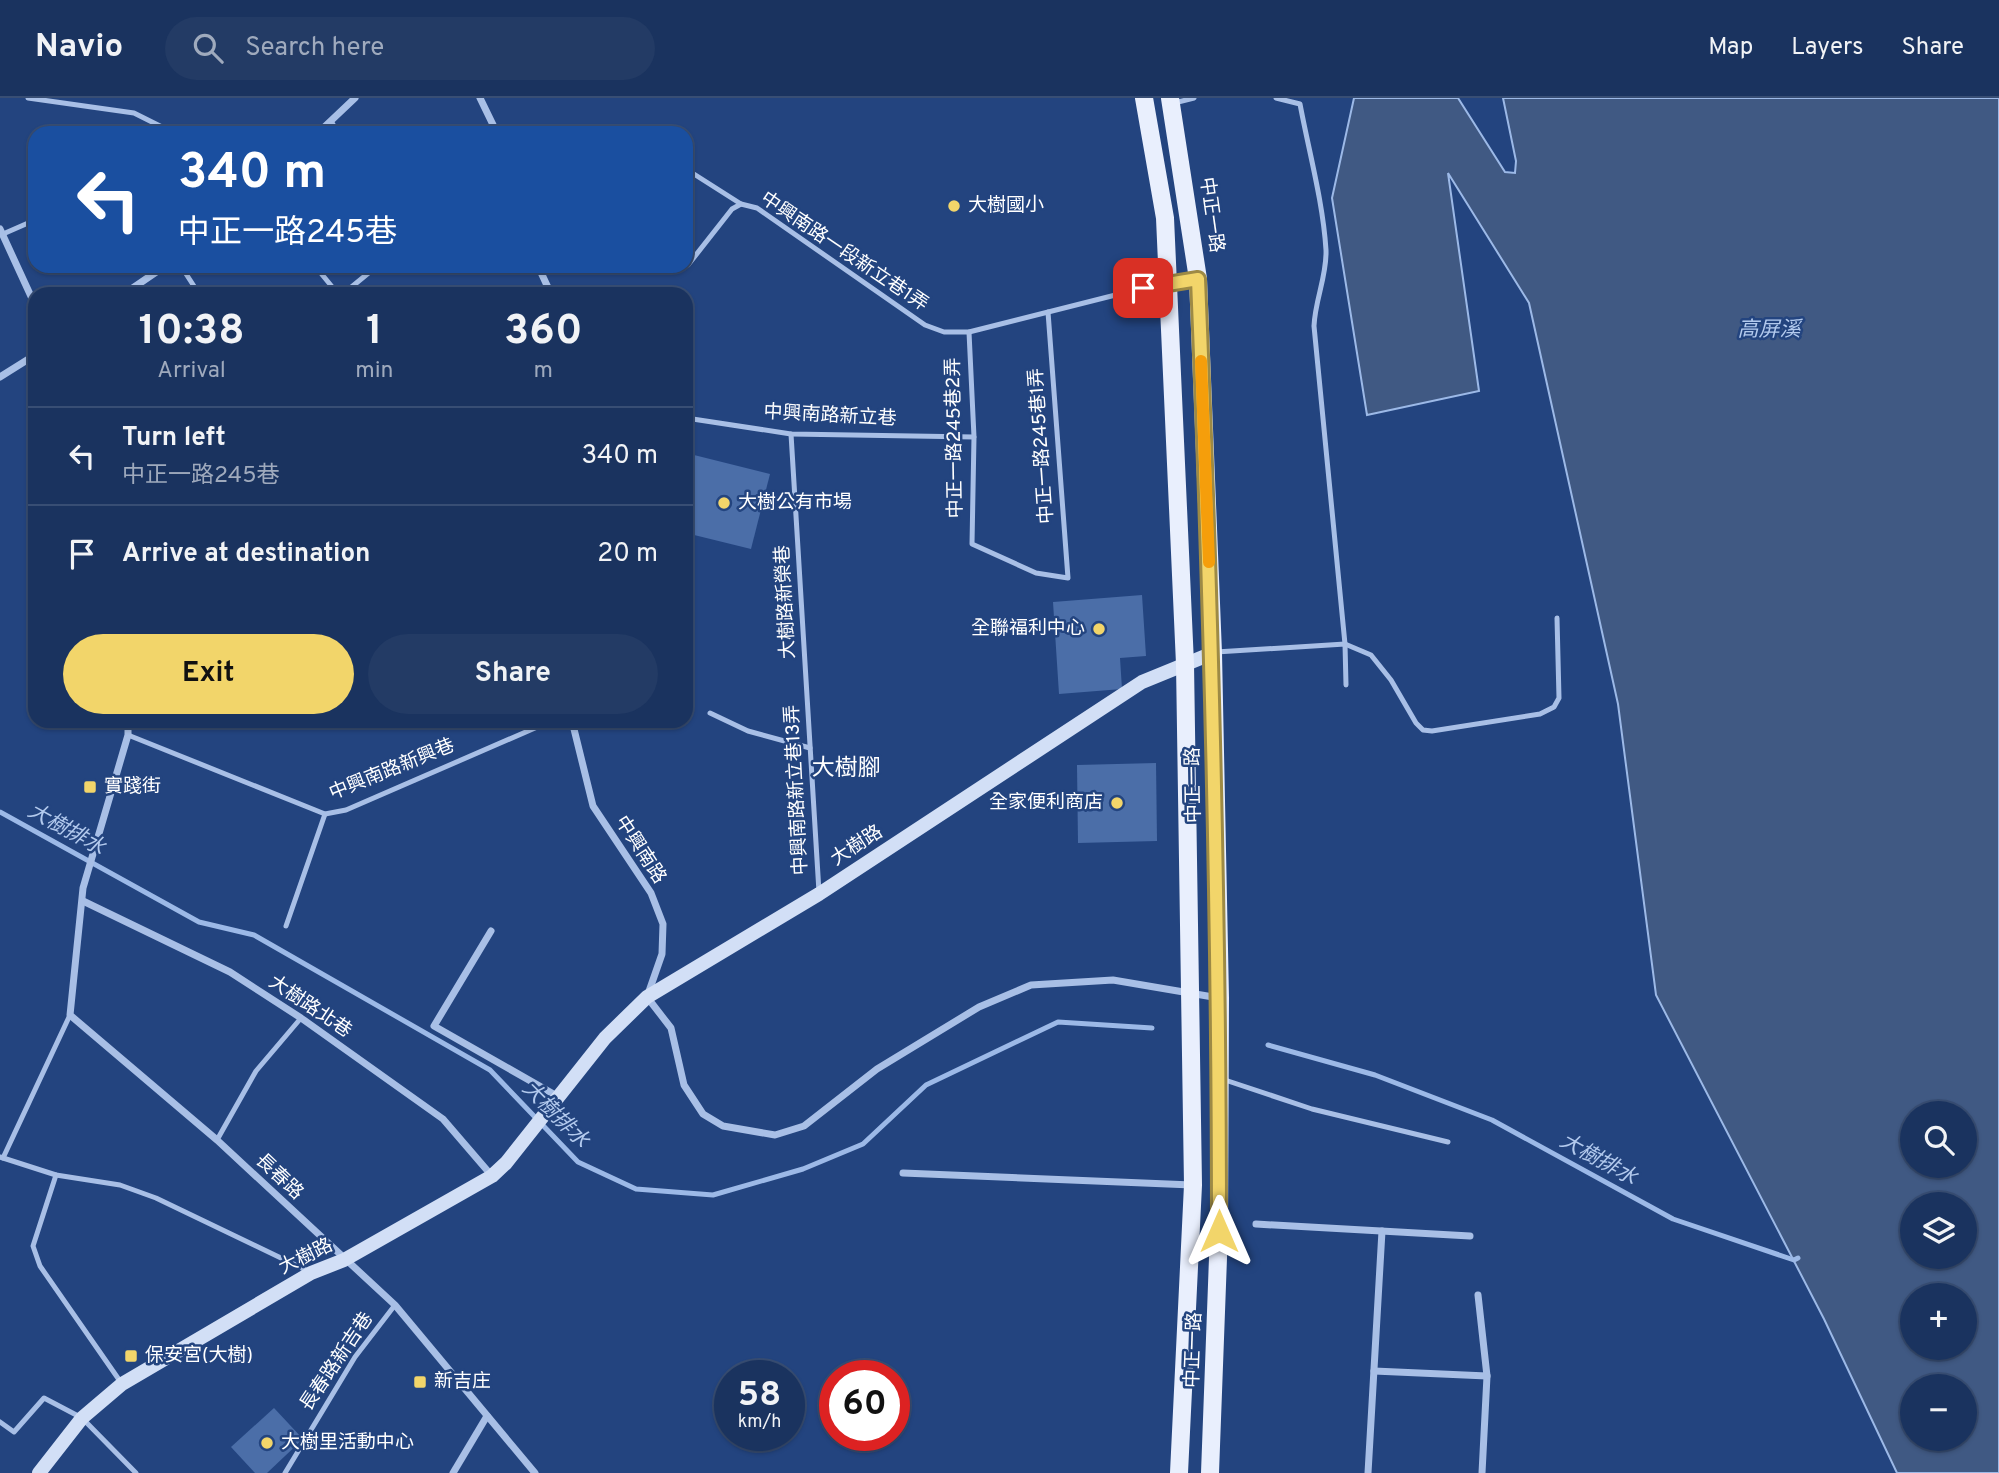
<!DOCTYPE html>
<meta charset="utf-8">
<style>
body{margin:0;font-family:Overpass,"Noto Sans TC",sans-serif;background:#233b65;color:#f1f3f6;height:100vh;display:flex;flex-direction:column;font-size:26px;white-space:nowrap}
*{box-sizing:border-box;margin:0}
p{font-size:23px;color:#9faabd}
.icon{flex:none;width:38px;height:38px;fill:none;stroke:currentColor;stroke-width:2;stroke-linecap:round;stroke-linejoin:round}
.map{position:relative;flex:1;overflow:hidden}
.panel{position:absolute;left:28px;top:189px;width:665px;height:441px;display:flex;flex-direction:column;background:#1a335f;border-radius:21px;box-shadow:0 2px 5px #0004,0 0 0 2px #384e74}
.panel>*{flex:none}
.guide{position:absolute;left:28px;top:28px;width:665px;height:147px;border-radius:21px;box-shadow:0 2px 5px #0004,0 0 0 2px #384e74;background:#1a4fa0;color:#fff;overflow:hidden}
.fabs{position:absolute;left:1900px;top:1003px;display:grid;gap:14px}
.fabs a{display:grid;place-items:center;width:77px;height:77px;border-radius:50%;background:#1a335f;box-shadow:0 2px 5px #0004,0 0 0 2px #384e74;font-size:35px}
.speed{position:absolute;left:714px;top:1262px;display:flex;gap:14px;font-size:35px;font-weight:700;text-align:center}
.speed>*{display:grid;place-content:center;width:91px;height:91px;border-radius:50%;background:#1a335f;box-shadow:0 2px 5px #0004,0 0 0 2px #384e74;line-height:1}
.speed small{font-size:18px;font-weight:400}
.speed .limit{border:10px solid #d22;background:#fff;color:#111}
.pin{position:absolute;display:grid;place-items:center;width:60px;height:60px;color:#fff;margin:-30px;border-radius:14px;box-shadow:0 4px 10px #0006}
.me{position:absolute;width:77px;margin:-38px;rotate:0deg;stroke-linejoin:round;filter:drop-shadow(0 0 5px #0008)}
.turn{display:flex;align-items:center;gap:24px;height:147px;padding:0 35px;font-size:32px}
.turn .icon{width:91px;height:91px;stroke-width:2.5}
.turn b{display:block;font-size:49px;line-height:60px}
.eta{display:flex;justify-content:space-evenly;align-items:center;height:119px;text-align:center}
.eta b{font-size:42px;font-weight:700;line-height:49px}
.button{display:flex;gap:14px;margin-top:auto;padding:14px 35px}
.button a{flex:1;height:80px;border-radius:42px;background:#f2d56a;color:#111;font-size:28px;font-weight:700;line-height:80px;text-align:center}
.button a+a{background:#233b65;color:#f1f3f6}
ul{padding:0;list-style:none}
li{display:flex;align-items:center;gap:21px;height:98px;padding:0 35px;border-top:2px solid #384e74}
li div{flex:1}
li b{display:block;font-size:26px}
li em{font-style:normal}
header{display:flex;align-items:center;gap:42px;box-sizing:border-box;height:98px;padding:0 35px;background:#1a335f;border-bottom:2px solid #384e74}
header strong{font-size:33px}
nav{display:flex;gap:38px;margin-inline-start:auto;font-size:24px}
.search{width:490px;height:63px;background:#233b65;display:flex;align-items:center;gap:18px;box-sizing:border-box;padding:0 24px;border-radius:38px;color:#9faabd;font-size:26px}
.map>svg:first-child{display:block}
.water{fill:#405983;stroke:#9cb9e7;stroke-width:2;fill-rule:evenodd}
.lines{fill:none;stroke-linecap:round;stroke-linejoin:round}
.stream{stroke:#9cb9e7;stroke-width:5}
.building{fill:#4b6ea8}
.lane{stroke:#a8bfe6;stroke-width:5}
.street{stroke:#a8bfe6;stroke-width:7}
.secondary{stroke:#d2dff6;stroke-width:14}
.primary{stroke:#e9effd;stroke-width:18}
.route-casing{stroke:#9d8a45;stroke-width:18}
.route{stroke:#f2d56a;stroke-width:12}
.slow{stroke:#f59e0b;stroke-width:12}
.poi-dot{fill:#f2d56a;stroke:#23447f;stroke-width:2.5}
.labels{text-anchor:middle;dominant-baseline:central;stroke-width:5;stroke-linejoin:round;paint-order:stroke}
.poi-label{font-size:19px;fill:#fff;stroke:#23447f;text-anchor:start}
.street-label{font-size:19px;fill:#fff;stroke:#23447f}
.water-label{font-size:21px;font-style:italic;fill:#b3caee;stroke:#23447f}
.quarter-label{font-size:23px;fill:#fff;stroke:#23447f}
</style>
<header>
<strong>Navio</strong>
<div class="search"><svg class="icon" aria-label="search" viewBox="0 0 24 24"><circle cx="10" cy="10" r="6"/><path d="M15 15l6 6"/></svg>Search here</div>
<nav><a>Map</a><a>Layers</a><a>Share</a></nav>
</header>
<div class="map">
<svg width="1999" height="1375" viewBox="0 0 1999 1375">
<rect width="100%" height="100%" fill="#23447f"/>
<!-- water -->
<path class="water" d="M1354,0h104l47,74 10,1 1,-12 -13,-63h496v1375h-102l-73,-154 -168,-324 -38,-291 -89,-401 -81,-130 31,218 -112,24 -35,-217zM1913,1015h52v53h-52zM1913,1106h52v52h-52zM1913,1197h52v53h-52zM1913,1288h52v52h-52z"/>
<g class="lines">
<!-- stream -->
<g class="stream">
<polyline points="0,714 199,824 254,837 490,972 578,1064 636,1091 713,1097 803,1071 863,1046 926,987 1058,924 1152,930"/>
<polyline points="1268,947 1375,977 1492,1022 1673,1121 1794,1162 1798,1160"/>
</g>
</g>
<!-- building -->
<g class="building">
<polygon points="686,355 770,376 751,451 686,435"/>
<polygon points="1142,497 1146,558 1120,560 1122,591 1059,596 1053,504"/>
<polygon points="1156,665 1157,743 1078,745 1077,667"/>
<polygon points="274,1310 303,1341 267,1375 255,1375 231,1349"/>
</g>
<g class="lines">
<!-- lane -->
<g class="lane">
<polyline points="28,0 134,15 174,35"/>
<path d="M1276,0l24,6c9,48 23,98 26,146 1,26 -11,50 -12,76l31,318 1,41"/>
<polyline points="1174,5 1194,0"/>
<polyline points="331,23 338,35"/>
<polyline points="620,30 629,35"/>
<polyline points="686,71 741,106"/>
<polyline points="3,136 35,122"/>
<polyline points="688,167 732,111 741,106 757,110 925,227 944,234 969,234 1167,184 1195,181"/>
<polyline points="181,168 199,196"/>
<polyline points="315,168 338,196"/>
<polyline points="343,196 377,168"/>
<polyline points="969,234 974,339 972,446 1036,475 1068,480 1048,214"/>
<polyline points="686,320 791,336 974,339"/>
<polyline points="791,336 819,794"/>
<polyline points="1216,554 1345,546 1371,557 1391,582 1416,625 1423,632 1432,633 1540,616 1554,609 1559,600 1557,520"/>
<polyline points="710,615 748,633 810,650"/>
<polyline points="128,637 325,716 346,712 551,623"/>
<polyline points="286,828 325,716"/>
<polyline points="1222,981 1312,1011 1448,1044"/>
<polyline points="217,1042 256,973 301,920"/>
<polyline points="0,1059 56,1077 120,1087 156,1100 308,1173"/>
<polyline points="3,1060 70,917"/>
<polyline points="56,1077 33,1148 40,1168 122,1286"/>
<polyline points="0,1324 14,1334 44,1300 82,1320 136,1375"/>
<polyline points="285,1375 355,1259 395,1207"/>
</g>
<!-- street -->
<g class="street">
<polyline points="480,0 497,35"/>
<polyline points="318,35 355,0"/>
<polyline points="0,131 35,207"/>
<polyline points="538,168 551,196"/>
<polyline points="124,196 165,168"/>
<polyline points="0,279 35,257"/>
<polyline points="128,623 128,637 83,790 70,917 217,1042 395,1207 535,1375"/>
<polyline points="572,623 593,708 651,795 663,826 662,856 647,899 671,930 684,987 703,1016 723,1028 775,1037 804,1028 877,971 979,909 1031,887 1113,882 1219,900"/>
<polyline points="83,803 230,874 301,920 443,1021 492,1078"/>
<polyline points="491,833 434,928 557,998"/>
<polyline points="903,1075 1192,1087"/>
<polyline points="1256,1126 1470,1138"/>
<polyline points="1478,1197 1487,1278 1482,1375"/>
<polyline points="1374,1273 1487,1278"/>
<polyline points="453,1375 487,1318"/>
<polyline points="1368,1375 1382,1133"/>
</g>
<!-- secondary -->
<polyline class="secondary" points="39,1375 82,1320 122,1286 311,1175 344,1162 492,1078 506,1065 605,940 647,899 819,796 1142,584 1213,555"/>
<!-- primary -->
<g class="primary">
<polyline points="1144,0 1165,120 1185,566 1193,1087 1179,1375"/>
<polyline points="1170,0 1198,181 1213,555 1220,900 1219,1133 1210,1375"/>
</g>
</g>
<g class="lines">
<defs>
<path id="route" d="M1143,190l55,-9c13,318 21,634 21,952"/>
</defs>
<!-- route casing -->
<use href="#route" class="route-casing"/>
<!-- route -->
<use href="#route" class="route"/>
<!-- slow -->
<polyline class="slow" points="1201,263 1209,464"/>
</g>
<!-- markers -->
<g class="poi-dot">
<circle cx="954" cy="108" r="7"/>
<circle cx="724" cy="405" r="7"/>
<circle cx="1099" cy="531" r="7"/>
<rect x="83" y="682" width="14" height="14" rx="3.5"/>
<circle cx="1117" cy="705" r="7"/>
<rect x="124" y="1251" width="14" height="14" rx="3.5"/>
<rect x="413" y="1277" width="14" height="14" rx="3.5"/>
<circle cx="267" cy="1345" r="7"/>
</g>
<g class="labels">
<!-- poi labels -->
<g class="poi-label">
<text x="968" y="108">大樹國小</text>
<text x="738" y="405">大樹公有市場</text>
<text x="1085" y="531" text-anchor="end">全聯福利中心</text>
<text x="104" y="689">實踐街</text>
<text x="1103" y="705" text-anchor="end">全家便利商店</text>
<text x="145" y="1258">保安宮(大樹)</text>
<text x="434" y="1284">新吉庄</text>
<text x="281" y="1345">大樹里活動中心</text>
</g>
<!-- street labels -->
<g class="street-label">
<text transform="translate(1211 117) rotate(82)">中正一路</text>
<text transform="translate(844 154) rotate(34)">中興南路一段新立巷1弄</text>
<text transform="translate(830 318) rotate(3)">中興南路新立巷</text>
<text transform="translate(955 340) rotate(-91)">中正一路245巷2弄</text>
<text transform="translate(1042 348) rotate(-94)">中正一路245巷1弄</text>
<text transform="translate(786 504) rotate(-93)">大樹路新榮巷</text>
<text transform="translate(392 672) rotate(-22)">中興南路新興巷</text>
<text transform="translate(1194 687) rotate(-91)">中正一路</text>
<text transform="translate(797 692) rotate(-93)">中興南路新立巷13弄</text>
<text transform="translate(857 748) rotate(-33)">大樹路</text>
<text transform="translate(640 752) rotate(57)">中興南路</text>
<text transform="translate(310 909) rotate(34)">大樹路北巷</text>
<text transform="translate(279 1079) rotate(43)">長春路</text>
<text transform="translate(306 1159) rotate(-26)">大樹路</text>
<text transform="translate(1194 1252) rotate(-88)">中正一路</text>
<text transform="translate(337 1264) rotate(-56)">長春路新吉巷</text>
</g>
<!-- water labels -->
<g class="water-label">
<text x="1769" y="232">高屏溪</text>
<text transform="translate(66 732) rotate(29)">大樹排水</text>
<text transform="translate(555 1017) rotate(45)">大樹排水</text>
<text transform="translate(1598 1062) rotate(29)">大樹排水</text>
</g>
<!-- quarter labels -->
<g class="quarter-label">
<text x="846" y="671">大樹腳</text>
</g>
</g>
</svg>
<div class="fabs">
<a><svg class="icon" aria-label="search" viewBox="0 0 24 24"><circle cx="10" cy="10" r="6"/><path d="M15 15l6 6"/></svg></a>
<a><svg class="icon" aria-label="layers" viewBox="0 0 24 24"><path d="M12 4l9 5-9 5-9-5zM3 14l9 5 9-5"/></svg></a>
<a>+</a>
<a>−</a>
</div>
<div class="speed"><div>58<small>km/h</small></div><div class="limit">60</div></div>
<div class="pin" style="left:1143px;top:190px;background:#d93025"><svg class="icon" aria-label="arrive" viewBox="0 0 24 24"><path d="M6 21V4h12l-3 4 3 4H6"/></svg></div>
<svg class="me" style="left:1219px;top:1133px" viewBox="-20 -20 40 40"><path d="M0-17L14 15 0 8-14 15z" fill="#f2d56a" stroke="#fff" stroke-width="4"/></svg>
<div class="guide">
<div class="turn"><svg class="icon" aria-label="left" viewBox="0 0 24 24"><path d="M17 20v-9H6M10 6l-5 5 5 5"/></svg><div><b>340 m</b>中正一路245巷</div></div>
</div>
<section class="panel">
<div class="eta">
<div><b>10:38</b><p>Arrival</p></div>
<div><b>1</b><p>min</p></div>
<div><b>360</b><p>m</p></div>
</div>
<ul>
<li><svg class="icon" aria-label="left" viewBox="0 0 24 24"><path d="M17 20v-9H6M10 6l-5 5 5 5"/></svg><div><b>Turn left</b><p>中正一路245巷</p></div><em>340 m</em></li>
<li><svg class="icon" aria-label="arrive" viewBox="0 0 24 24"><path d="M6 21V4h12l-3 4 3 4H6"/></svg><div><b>Arrive at destination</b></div><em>20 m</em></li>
</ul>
<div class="button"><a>Exit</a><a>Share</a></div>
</section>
</div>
